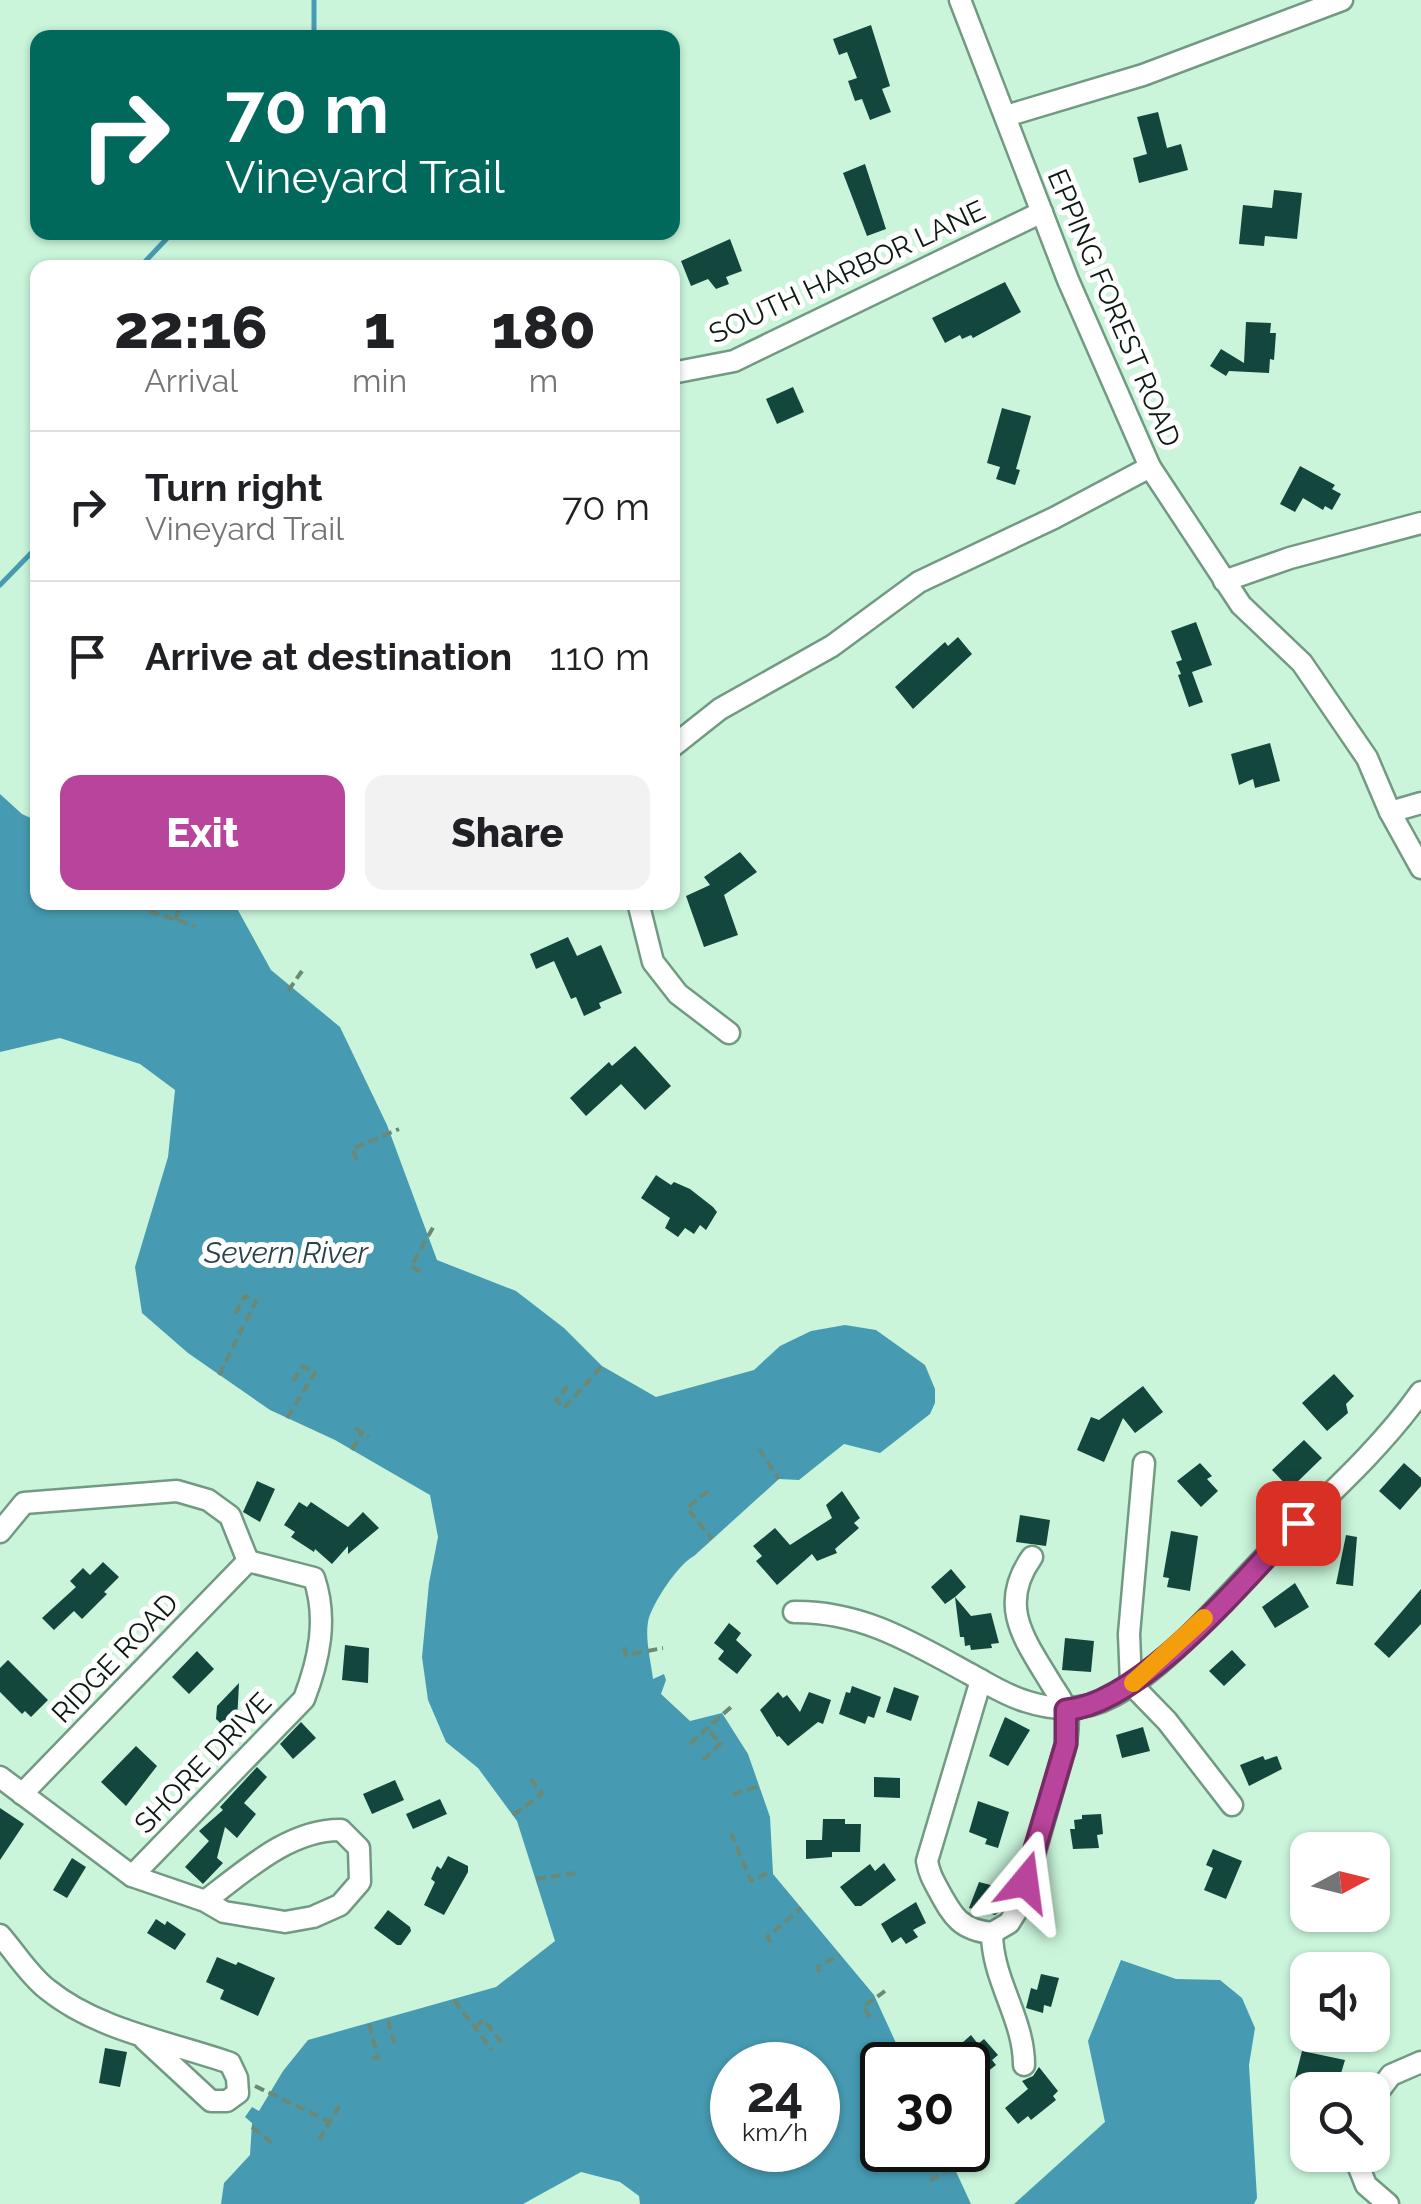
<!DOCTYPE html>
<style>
body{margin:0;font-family:Raleway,sans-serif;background:#f2f2f2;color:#202124;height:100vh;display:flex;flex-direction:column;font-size:38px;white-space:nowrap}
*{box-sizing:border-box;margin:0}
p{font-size:32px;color:#757577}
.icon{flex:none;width:55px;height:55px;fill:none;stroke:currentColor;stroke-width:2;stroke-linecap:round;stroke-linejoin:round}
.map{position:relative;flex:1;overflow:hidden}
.side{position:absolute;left:30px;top:260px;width:650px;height:650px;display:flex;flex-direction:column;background:#fff;border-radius:20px;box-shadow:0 2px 8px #0004}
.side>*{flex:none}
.banner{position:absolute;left:30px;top:30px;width:650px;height:210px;border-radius:20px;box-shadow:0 2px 8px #0004;background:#00695c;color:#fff;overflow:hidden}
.needle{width:65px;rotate:83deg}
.controls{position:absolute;left:1290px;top:1832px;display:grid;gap:20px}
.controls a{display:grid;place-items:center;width:100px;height:100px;border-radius:20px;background:#fff;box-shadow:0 2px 8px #0004;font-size:50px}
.speed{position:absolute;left:710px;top:2042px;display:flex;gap:20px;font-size:50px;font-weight:700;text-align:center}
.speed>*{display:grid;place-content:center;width:130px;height:130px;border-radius:50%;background:#fff;box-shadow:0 2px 8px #0004;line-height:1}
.speed small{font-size:25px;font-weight:400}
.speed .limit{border:5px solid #111;border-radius:15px;background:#fff;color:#111}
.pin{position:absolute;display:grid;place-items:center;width:85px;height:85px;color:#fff;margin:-42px;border-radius:20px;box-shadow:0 5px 15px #0006}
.me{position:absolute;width:110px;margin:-55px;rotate:16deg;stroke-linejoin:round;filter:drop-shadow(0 0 8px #0008)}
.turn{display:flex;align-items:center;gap:35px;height:210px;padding:0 30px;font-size:45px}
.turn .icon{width:130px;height:130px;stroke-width:2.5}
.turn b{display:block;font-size:70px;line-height:85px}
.eta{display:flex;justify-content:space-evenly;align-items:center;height:170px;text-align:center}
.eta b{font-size:60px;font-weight:800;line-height:70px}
.cta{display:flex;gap:20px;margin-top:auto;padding:20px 30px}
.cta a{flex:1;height:115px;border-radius:20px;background:#b9449c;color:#fff;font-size:40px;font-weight:800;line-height:115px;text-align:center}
.cta a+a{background:#f2f2f2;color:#202124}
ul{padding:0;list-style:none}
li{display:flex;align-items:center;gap:30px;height:150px;padding:0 30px;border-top:2px solid #e0e0e0}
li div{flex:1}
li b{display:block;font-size:38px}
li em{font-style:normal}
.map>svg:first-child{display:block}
.water{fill:#469bb2;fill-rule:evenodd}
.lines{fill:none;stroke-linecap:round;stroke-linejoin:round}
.stream{stroke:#469bb2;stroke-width:5}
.building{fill:#13473e}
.minor-casing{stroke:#729a83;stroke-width:25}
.path{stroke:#6b8977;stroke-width:4;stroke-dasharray:10 5;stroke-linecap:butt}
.minor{stroke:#fff;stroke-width:20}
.route-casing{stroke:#782c65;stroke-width:25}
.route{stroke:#b9449c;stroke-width:18}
.slow{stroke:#f59e0b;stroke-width:18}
.labels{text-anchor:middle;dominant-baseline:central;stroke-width:10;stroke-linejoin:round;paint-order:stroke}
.street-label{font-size:28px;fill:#0b1b12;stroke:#fff}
.water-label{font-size:30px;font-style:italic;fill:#28434a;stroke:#fff}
</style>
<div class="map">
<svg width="1421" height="2204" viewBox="0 0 1421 2204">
<rect width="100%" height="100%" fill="#caf5db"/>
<!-- water -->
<g class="water">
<path d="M0,794l22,20 15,7 1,81 196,1 37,67 69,57 47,98 50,135 79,31 48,37 38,38 54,31 98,-27 26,-24 31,-15 34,-6 31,5 49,35 10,24v14l-5,11 -50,39 -36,-9 -45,36 -20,-1 -85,77c-15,7 -43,49 -46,66 -3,18 3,39 5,57l11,-5 2,6 -5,14 29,27 32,-8 26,41 22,63 3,57 101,121 32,70h-24v85h64l25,54h-331l-1,-8 -19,-14 -39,-10 -58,32h-302l3,-21 26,-28 2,-32 -7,-6 7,-10 7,4 24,-40 25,-31 188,-53 59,-46 -38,-120 -39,-53 -32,-26 -18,-42 -6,-43 7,-74 9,-46 -8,-42 -95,-55 -65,-30 -82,-57 -46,-40 -7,-46 33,-110 7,-67 -35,-26 -80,-26 -60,14zM818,2065v85h-86v-85z"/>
<polygon points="1121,1960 1176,1979 1220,1980 1242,1998 1255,2028 1249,2065 1257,2198 1254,2204 1014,2204 1105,2122 1088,2041"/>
</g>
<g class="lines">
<!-- stream -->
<g class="stream">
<polyline points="314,0 314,38"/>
<polyline points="139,268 173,232"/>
<polyline points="0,585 38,546"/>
</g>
</g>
<!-- building -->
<g class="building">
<polygon points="871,25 890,86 882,89 891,112 870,120 862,99 855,101 848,81 857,78 847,52 839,55 833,39"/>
<polygon points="1158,112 1167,148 1181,144 1188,170 1139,183 1133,158 1147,154 1137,117"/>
<polygon points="865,164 886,229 867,236 843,173"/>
<polygon points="1274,190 1302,193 1297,239 1265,236 1264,246 1239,244 1243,205 1272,208"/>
<polygon points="730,239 742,271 726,277 729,284 716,289 708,279 691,286 681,261"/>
<polygon points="1005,282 1021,312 973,338 971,335 962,339 960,335 945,343 932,318"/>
<polygon points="1246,322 1271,323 1270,333 1276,333 1274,360 1270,359 1269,373 1229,371 1226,376 1210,366 1221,349 1244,363"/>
<polygon points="793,387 804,412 777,424 766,399"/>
<polygon points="1002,408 1031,416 1016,469 1020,470 1015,485 996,479 1000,467 987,463"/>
<polygon points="1300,466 1335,485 1332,489 1341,494 1332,510 1325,506 1323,510 1303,498 1295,512 1280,504"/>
<polygon points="1196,622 1212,665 1192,672 1203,702 1189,707 1178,675 1181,674 1176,662 1182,660 1171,631"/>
<polygon points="958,637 972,654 913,709 895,687 945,642 948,646"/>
<polygon points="1270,743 1280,781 1255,788 1253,779 1239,785 1231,754"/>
<polygon points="740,852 757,872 724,895 738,935 704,947 686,896 710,885 704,877"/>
<polygon points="568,937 577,956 601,945 622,993 599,1003 601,1008 584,1016 576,997 571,999 554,961 536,969 530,954"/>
<polygon points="635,1046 671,1086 645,1110 621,1084 586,1116 570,1098 609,1062 612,1066"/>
<polygon points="656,1175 671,1185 674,1182 690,1189 713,1207 717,1212 706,1230 700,1225 694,1234 685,1228 678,1237 665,1228 670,1218 641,1198"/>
<polygon points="1334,1374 1354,1396 1346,1404 1348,1413 1327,1431 1302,1403"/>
<polygon points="1143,1386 1163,1412 1135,1433 1123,1418 1104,1462 1077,1450 1091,1417 1099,1420"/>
<polygon points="1304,1440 1322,1458 1290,1489 1272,1470"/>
<polygon points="1200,1463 1212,1476 1207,1479 1218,1491 1201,1507 1177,1481"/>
<polygon points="1404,1463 1421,1478 1421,1486 1400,1510 1379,1491"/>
<polygon points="257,1481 275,1489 260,1522 243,1512"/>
<polygon points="842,1491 860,1518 854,1523 859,1528 835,1549 837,1553 817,1561 812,1554 777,1585 756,1561 762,1556 753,1546 775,1528 790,1545 832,1518 826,1505"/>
<polygon points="299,1502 307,1507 311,1502 348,1527 363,1512 379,1528 348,1554 348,1546 332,1564 315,1549 314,1552 291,1537 295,1532 284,1525"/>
<polygon points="1020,1515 1050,1520 1046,1546 1016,1542"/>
<polygon points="1171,1531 1198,1536 1190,1591 1167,1587 1169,1578 1163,1577"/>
<polygon points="1346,1535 1357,1537 1353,1586 1336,1584"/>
<polygon points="103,1562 119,1577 104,1592 107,1594 82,1619 74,1611 54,1630 42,1618 76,1587 70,1581 83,1568 90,1575"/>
<polygon points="951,1569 966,1587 955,1597 971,1616 991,1613 999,1643 991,1644 992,1648 971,1650 970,1645 965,1646 964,1637 960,1637 955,1597 945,1604 931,1587"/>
<polygon points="1295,1583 1309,1607 1275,1628 1262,1607"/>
<polygon points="1421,1589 1421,1624 1389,1658 1374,1644"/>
<polygon points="729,1623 741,1633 736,1640 752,1655 737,1674 718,1659 724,1651 714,1643"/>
<polygon points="1065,1638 1094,1641 1091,1672 1062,1670"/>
<polygon points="345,1645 369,1648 368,1683 342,1680"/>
<polygon points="1232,1650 1246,1665 1224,1686 1209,1671"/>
<polygon points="197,1651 214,1669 189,1694 172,1677"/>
<polygon points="8,1660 48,1700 31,1717 25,1711 22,1714 0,1692 0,1668"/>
<polygon points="239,1683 237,1722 229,1731 216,1719 217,1706"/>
<polygon points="852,1686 881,1697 874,1718 868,1716 865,1724 839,1714 846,1692 850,1693"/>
<polygon points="894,1687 919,1696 911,1721 886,1712"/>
<polygon points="778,1692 783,1698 787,1695 800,1712 809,1692 831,1700 823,1724 818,1722 788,1746 779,1736 777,1737 760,1710"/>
<polygon points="1005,1717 1030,1730 1008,1766 989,1756"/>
<polygon points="301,1722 316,1738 293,1759 280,1744"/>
<polygon points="1143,1727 1150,1751 1122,1758 1116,1735"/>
<polygon points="136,1746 157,1766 126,1806 101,1782"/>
<polygon points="1263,1756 1265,1760 1277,1756 1282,1769 1249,1786 1240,1765"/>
<polygon points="257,1767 267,1777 244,1803 256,1814 237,1838 225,1827 217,1858 223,1863 203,1884 185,1867 209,1841 199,1831 223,1810 220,1807"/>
<polygon points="874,1777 900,1778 900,1798 874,1797"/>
<polygon points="395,1780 404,1800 372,1814 363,1794"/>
<polygon points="440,1799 447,1814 413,1829 406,1814"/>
<polygon points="978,1801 1009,1812 998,1848 985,1844 987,1839 969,1832"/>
<polygon points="0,1808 24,1824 0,1860"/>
<polygon points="1101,1814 1103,1834 1097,1835 1099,1848 1073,1849 1070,1829 1075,1829 1074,1820 1082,1819 1082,1815"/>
<polygon points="823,1819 845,1819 845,1824 861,1824 860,1852 832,1852 832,1857 806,1859 806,1840 822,1840"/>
<polygon points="1213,1849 1242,1861 1226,1899 1204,1890 1213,1868 1206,1865"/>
<polygon points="448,1856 468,1866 468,1872 444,1915 424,1905 435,1882 431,1879 437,1866 441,1869"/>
<polygon points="72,1858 86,1867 67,1898 53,1890"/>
<polygon points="884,1863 896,1880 861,1906 855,1906 840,1887 870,1864 875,1871"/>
<polygon points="979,1882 1006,1889 1000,1911 995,1915 969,1908"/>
<polygon points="916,1902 926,1923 913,1930 918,1937 906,1944 901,1937 892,1943 881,1924"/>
<polygon points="388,1910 410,1927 411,1931 401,1945 397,1945 374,1928"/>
<polygon points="156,1919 165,1925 167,1921 186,1934 175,1950 147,1933"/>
<polygon points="217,1957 236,1965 238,1962 275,1978 258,2016 220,1999 224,1990 206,1982"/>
<polygon points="1041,1974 1059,1978 1051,2007 1044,2005 1043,2013 1026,2008 1031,1988 1037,1990"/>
<polygon points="971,2035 978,2044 984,2039 998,2055 992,2060 996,2065 977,2080 953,2051"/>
<polygon points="105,2048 127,2052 120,2087 99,2083"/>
<polygon points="1302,2051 1345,2060 1336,2090 1294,2082"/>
<polygon points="1039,2067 1058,2091 1053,2096 1056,2100 1031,2120 1028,2116 1018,2124 1005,2108 1028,2089 1022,2081 1033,2076"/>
</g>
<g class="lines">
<defs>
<g id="minor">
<polyline points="960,0 1068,280 1150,467 1241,605 1302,663 1367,758 1390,812 1421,868"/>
<polyline points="1006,116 1143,75 1342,0"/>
<polyline points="672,373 734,361 1042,212"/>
<polyline points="1224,581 1290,558 1421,523"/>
<polyline points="672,747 720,709 832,646 919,582 1054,518 1150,467"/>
<polyline points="1390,812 1421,803"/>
<polyline points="638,902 653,962 678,994 729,1033"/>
<polyline points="0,1532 24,1503 177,1491 208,1500 230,1516 248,1561"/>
<path d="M794,1612c68,-1 119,31 176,62 18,10 35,21 55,27 30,10 59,11 88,-5 53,-28 109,-95 151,-138 54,-54 113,-104 157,-166"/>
<path d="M981,1680l-54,181c2,12 6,19 12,30 14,26 22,39 53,42"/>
<polyline points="1131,1684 1129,1634 1144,1463"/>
<polyline points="1131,1684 1167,1721 1232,1805"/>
<path d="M0,1777l132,99 73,25 19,11 61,10 28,-5 27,-12 20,-23 -1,-34 -18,-18c-52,-1 -97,42 -136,71"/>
<polyline points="22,1794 248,1561"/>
<path d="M132,1876l172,-177c15,-39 24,-80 10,-121l-66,-17"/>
<path d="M992,1933l17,-10 10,-16 47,-163c1,-10 3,-21 1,-31 -2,-10 -10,-20 -15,-28 -27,-45 -55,-79 -20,-128"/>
<path d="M992,1933c0,47 32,85 32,132"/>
<path d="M0,1935c15,17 29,40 47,54 50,41 123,53 183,74l7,15 1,15 -11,8h-16l-67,-62"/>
<polyline points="1372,2100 1391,2075 1421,2062"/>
<polyline points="1354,2155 1366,2185 1388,2204"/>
</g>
</defs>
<!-- minor casing -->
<use href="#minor" class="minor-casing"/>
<!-- path -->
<g class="path">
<polyline points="121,902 195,926"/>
<polyline points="175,920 181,902"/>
<polyline points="288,991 302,971"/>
<polyline points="357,1160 352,1149 399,1129"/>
<polyline points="420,1272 411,1266 435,1224"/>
<polyline points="219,1375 256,1301 245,1296 233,1318"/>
<polyline points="568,1386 556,1400 564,1408 602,1366"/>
<polyline points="287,1418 315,1373 303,1366 291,1384"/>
<polyline points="355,1428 369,1437"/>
<polyline points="759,1449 779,1479"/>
<polyline points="352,1450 362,1433"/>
<polyline points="708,1491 687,1508 712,1539"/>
<polyline points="624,1647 626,1655 663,1648"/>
<polyline points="690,1744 731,1707"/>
<polyline points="703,1760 721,1743 707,1729"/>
<polyline points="733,1794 760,1786"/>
<polyline points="513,1815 542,1794 531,1779"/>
<polyline points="731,1833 751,1881 772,1871"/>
<polyline points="536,1879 576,1873"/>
<polyline points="771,1942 767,1937 801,1908"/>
<polyline points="820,1972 817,1967 840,1955"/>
<polyline points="454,2000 492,2050"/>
<polyline points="870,2017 863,2007 885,1991"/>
<polyline points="388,2020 394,2043"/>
<polyline points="369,2024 378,2057 370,2059"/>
<polyline points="475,2027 484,2020 502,2043"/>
<polyline points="878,2069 882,2078"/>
<polyline points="255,2086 330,2122"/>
<polyline points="869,2086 876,2102 882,2098"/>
<polyline points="252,2127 272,2143"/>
<polyline points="319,2140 340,2105"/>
<polyline points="930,2181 954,2166"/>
</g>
<!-- minor -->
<use href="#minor" class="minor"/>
</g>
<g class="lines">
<defs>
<path id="route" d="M1025,1882l41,-138v-34c76,-6 180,-133 232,-187"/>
</defs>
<!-- route casing -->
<use href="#route" class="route-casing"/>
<!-- route -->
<use href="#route" class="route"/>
<!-- slow -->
<polyline class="slow" points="1133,1683 1204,1618"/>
</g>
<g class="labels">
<!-- street labels -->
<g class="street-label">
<text transform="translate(847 272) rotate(-25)">SOUTH HARBOR LANE</text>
<text transform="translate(1114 308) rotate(67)">EPPING FOREST ROAD</text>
<text transform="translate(115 1658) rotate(-46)">RIDGE ROAD</text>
<text transform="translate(203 1763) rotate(-46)">SHORE DRIVE</text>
</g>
<!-- water labels -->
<g class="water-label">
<text x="286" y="1252">Severn River</text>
</g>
</g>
</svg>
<div class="controls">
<a><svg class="needle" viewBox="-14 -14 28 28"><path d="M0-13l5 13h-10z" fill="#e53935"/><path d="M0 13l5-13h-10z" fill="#757577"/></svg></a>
<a><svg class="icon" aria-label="sound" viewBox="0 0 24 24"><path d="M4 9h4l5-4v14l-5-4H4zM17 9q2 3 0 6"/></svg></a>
<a><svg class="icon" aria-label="search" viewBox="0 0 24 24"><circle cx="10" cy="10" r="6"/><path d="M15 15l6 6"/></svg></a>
</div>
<div class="speed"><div>24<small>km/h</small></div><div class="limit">30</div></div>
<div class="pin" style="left:1298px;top:1523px;background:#d93025"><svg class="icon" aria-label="arrive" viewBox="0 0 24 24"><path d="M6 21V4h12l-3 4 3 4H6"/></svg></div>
<svg class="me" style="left:1025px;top:1882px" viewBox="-20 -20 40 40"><path d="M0-17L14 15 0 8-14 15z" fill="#b9449c" stroke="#fff" stroke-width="4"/></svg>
<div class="banner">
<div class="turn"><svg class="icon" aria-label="right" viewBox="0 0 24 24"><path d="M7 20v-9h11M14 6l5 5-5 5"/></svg><div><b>70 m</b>Vineyard Trail</div></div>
</div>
<section class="side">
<div class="eta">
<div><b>22:16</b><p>Arrival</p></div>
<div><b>1</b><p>min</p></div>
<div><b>180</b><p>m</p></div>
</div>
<ul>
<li><svg class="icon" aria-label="right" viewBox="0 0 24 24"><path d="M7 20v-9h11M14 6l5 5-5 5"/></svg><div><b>Turn right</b><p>Vineyard Trail</p></div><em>70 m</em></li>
<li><svg class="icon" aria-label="arrive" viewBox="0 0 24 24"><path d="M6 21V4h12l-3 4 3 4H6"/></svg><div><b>Arrive at destination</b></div><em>110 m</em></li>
</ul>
<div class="cta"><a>Exit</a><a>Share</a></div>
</section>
</div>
